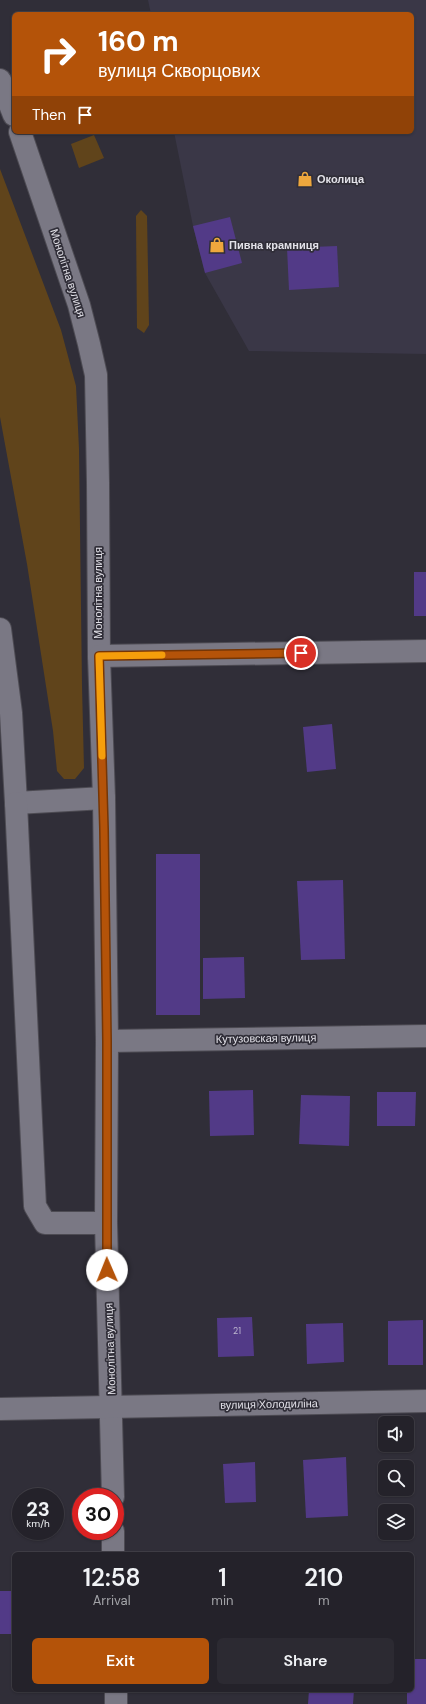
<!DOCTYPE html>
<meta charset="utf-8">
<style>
body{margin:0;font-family:"DM Sans",sans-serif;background:#2c2a32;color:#f1f3f6;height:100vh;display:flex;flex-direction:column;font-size:15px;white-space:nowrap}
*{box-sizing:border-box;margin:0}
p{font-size:13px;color:#a3a4a8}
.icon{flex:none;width:22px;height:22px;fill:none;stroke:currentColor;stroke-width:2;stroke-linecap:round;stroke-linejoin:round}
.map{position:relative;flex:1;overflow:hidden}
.side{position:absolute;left:12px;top:1552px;width:402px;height:140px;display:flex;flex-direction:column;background:#24222a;border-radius:6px;box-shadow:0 1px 3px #0004,0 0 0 1px #413f47}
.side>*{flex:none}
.banner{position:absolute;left:12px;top:12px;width:402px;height:122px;border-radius:6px;box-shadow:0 1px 3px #0004,0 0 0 1px #413f47;background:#b45309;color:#fff;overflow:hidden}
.controls{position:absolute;left:378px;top:1416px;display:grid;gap:8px}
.controls a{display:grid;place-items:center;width:36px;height:36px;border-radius:6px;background:#24222a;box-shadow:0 1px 3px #0004,0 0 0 1px #413f47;font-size:20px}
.speed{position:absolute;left:12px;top:1488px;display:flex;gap:8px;font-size:20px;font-weight:700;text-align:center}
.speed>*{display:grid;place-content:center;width:52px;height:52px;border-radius:50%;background:#24222a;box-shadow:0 1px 3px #0004,0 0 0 1px #413f47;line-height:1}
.speed small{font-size:10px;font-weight:400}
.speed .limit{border:6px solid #d22;background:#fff;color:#111}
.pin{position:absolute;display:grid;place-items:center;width:34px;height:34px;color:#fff;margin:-17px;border:2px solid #fff;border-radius:50%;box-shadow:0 1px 4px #0007}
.me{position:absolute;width:44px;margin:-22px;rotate:359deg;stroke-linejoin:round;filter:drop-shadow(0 0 3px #0008)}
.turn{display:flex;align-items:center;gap:14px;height:84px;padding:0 20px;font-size:18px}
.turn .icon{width:52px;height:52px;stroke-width:2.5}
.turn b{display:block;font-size:28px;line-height:34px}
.then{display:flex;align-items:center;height:38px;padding:0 20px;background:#0003;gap:8px;font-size:15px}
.eta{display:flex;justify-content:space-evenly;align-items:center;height:68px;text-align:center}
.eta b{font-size:24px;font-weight:600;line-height:28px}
.primary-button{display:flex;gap:8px;margin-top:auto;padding:8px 20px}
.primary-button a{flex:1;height:46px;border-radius:6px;background:#b45309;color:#fff;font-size:16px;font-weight:600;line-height:46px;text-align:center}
.primary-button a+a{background:#2c2a32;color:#f1f3f6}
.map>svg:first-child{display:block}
.built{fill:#3a3747}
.green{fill:#60441b}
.building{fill:#523a87}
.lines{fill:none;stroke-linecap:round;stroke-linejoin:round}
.minor-casing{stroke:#4d4b53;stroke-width:24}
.minor{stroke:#7a7884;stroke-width:22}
.route-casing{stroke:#753606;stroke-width:10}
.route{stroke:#b45309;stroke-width:7}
.slow{stroke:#f59e0b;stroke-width:7}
.labels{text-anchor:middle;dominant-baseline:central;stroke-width:3.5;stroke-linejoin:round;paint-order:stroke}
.number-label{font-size:9px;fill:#beb7d0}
.poi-label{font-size:11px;font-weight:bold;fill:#e2e1e8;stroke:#302e38;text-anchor:start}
.street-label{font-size:11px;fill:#e2e1e8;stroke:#302e38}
</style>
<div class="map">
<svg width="426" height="1704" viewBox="0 0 426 1704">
<rect width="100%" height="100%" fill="#302e38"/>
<!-- built -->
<polygon class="built" points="148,0 426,0 426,354 249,351 205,273 193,226 174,132 412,132 412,14 151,14"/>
<!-- green -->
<g class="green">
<polygon points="94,135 104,158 79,168 71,144"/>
<polygon points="0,169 61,330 76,386 79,449 82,686 84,768 75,779 64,779 57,771 53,731 27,564 0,417"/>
<polygon points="141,210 147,216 149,325 144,333 137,328 136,216"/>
</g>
<!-- building -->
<g class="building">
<polygon points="230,217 242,263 205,273 193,226"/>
<polygon points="337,246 339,287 289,290 287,248"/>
<rect x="414" y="572" width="12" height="44"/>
<polygon points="332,724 336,769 307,772 303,727"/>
<rect x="156" y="854" width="44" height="161"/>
<polygon points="343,880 345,959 301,960 297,881"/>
<polygon points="244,957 245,998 203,999 203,958"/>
<polygon points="253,1090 254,1135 210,1136 209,1091"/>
<polygon points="377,1092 416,1092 415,1126 377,1126"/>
<polygon points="301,1095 350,1096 349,1146 299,1144"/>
<polygon points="252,1317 254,1356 218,1357 217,1318"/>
<polygon points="423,1320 423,1365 388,1365 388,1321"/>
<polygon points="343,1323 344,1362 307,1364 306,1324"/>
<polygon points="346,1457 348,1516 306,1518 303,1460"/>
<polygon points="255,1462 256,1502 225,1503 223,1464"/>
<rect x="0" y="1591" width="14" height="43"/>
<polygon points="412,1659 426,1659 426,1704 407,1704 407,1690 412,1690"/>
<polygon points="309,1690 354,1690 353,1704 308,1704"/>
</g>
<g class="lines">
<defs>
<g id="minor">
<polyline points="0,80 14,115"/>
<polyline points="20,132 79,305 89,344 96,375 98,483 99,656 104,798 107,1041 106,1223 113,1497"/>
<polyline points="0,629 11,713 16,803 104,798"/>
<polyline points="99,656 426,651"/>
<polyline points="16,803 35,1206 45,1223 106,1223"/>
<polyline points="107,1041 426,1036"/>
<polyline points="0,1409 426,1401"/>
<polyline points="113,1531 113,1554"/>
<polyline points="116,1690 116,1704"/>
</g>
</defs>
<!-- minor casing -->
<use href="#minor" class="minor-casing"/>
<!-- minor -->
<use href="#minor" class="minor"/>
</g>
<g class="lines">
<defs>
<polyline id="route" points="107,1270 107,1041 104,829 99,656 301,653"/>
</defs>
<!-- route casing -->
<use href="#route" class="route-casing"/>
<!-- route -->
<use href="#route" class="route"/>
<!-- slow -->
<polyline class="slow" points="102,756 99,656 162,655"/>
</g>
<!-- icons -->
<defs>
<symbol id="shop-bare" viewBox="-9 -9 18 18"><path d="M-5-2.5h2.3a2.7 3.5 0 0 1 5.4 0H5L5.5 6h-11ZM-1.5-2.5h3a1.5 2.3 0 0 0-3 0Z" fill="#eea73d" stroke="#302e38" stroke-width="2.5" paint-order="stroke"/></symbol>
</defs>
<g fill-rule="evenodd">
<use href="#shop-bare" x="294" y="168" width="22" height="22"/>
<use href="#shop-bare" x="206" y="234" width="22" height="22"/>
</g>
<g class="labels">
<!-- number labels -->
<g class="number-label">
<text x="237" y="1331">21</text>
</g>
<!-- poi labels -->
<g class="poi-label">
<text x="317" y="179">Околица</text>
<text x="229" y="245">Пивна крамниця</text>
</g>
<!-- street labels -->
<g class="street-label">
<text transform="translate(68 273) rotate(72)">Монолітна вулиця</text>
<text transform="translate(98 593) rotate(-90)">Монолітна вулиця</text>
<text transform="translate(266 1038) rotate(-1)">Кутузовская вулиця</text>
<text transform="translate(110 1349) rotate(-92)">Монолітна вулиця</text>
<text transform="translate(269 1404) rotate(-1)">вулиця Холодиліна</text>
</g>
</g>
</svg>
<div class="controls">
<a><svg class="icon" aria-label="sound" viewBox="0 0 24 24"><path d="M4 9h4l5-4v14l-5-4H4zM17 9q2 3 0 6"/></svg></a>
<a><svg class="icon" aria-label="search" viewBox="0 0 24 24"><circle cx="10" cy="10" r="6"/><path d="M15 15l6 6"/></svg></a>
<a><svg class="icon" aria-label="layers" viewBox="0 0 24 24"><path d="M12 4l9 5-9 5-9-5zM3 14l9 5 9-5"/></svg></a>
</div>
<div class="speed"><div>23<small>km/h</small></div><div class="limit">30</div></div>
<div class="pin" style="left:301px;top:653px;background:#d93025"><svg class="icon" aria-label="arrive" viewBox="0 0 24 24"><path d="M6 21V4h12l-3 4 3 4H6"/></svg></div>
<svg class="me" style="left:107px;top:1270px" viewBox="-20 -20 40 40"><circle r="19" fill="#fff"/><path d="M0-13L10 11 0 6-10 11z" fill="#b45309"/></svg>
<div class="banner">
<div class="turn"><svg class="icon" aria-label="right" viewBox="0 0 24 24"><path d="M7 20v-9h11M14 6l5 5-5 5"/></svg><div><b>160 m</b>вулиця Скворцових</div></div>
<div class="then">Then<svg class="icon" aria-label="arrive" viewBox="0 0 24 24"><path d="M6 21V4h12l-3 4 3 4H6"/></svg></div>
</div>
<section class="side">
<div class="eta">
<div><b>12:58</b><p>Arrival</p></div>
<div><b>1</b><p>min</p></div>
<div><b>210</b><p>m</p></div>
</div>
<div class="primary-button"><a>Exit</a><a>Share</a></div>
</section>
</div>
